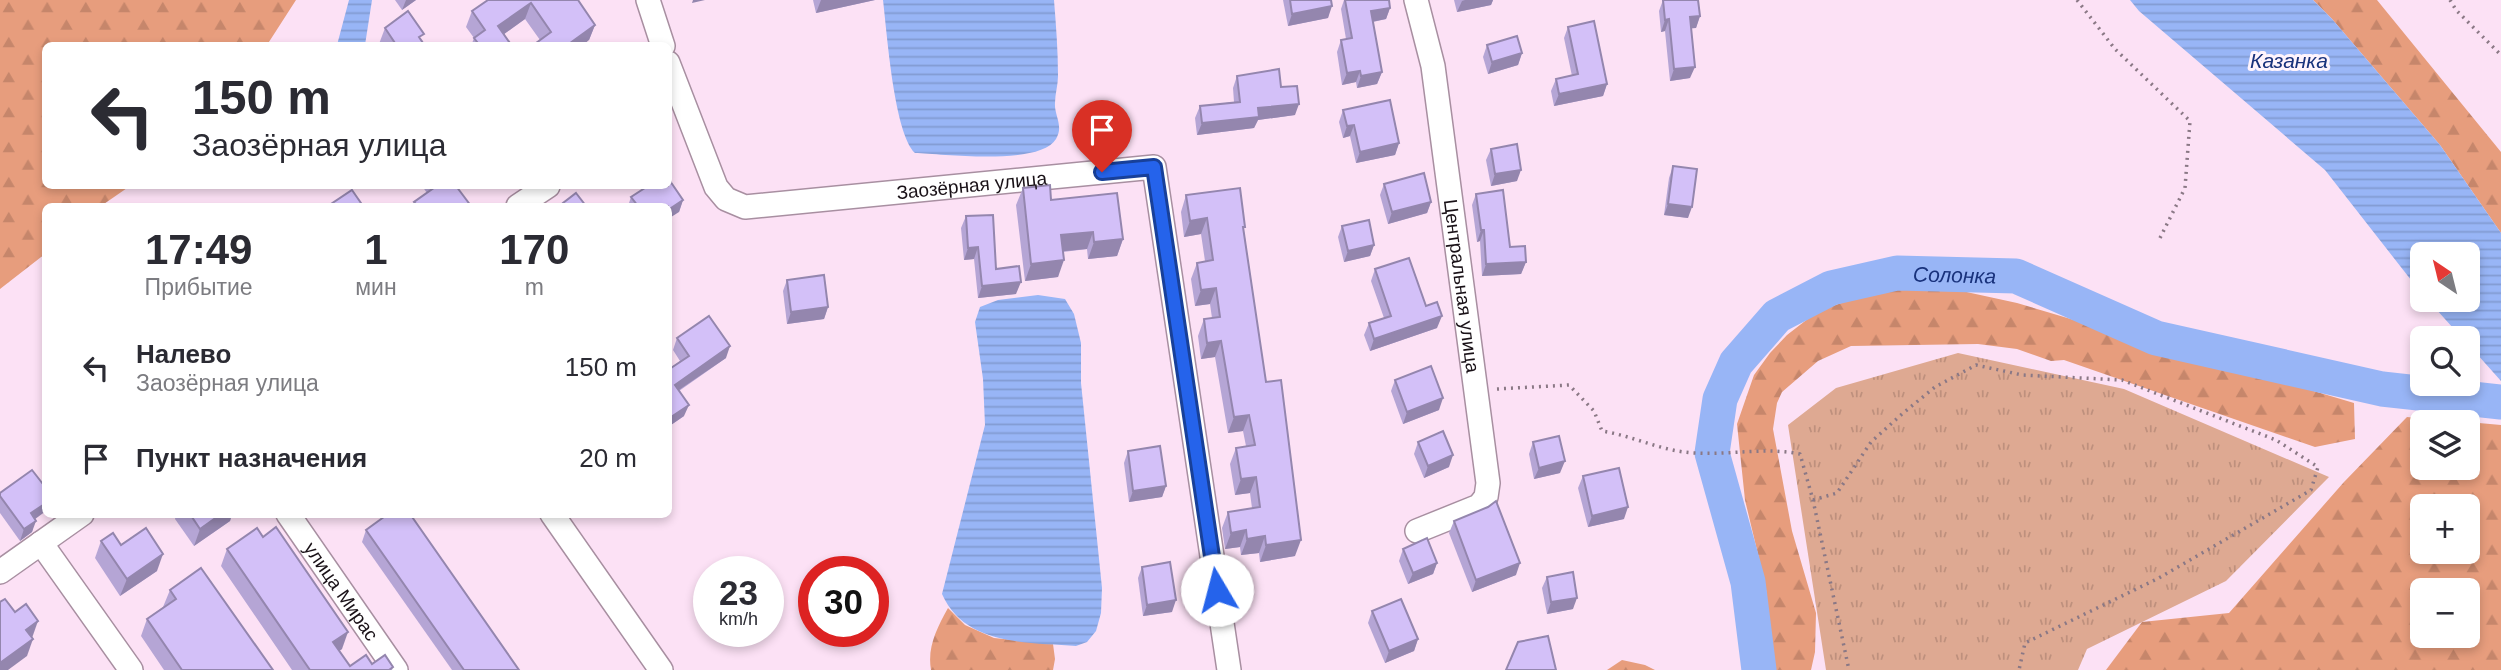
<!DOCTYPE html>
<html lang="ru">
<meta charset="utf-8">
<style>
body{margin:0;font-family:Arial,sans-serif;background:#f7f7f7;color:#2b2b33;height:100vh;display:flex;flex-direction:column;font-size:26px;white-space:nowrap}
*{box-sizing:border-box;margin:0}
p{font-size:23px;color:#7c7c81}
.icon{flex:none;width:38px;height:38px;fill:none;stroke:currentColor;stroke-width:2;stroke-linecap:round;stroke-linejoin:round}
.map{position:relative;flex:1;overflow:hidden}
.panel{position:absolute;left:42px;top:203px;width:630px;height:315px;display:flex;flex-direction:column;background:#fff;border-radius:10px;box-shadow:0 4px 10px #0003}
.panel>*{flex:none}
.hud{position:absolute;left:42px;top:42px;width:630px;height:147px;border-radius:10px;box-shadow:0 4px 10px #0003;background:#fff;color:#2b2b33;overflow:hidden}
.needle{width:46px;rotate:325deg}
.tools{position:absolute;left:2410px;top:242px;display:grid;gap:14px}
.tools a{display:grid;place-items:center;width:70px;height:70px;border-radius:10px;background:#fff;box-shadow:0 4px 10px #0003;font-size:35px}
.speed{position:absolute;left:693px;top:556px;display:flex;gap:14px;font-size:35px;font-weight:700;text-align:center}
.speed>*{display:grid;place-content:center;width:91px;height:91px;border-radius:50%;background:#fff;box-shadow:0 4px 10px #0003;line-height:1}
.speed small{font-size:18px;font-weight:400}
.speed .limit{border:10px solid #d22;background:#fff;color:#111}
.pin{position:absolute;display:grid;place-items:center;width:60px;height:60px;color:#fff;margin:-72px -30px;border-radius:50% 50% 50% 0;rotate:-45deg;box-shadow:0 0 7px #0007}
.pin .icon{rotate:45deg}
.me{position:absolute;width:77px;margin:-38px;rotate:352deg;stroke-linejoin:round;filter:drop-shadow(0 0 5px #0008)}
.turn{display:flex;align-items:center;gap:24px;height:147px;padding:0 35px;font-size:32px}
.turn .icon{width:91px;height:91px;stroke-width:2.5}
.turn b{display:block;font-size:49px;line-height:60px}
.eta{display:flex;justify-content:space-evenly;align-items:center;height:119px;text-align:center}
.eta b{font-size:42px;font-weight:600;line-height:49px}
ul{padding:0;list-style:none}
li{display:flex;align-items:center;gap:21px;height:91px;padding:0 35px}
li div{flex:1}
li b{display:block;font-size:26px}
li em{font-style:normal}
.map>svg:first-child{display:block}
.grass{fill:url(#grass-tufts)}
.forest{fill:url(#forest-firs);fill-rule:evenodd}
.water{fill:url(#water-rules)}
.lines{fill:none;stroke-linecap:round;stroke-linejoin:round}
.river{stroke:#98b5f6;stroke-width:35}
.minor-casing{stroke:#a88fa1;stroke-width:26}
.path{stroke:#8a7885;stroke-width:3.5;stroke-dasharray:2 5;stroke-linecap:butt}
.minor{stroke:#fff;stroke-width:23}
.wall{fill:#b5a5d5}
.shaded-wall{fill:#9486ae}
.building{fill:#d3c0f8;stroke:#9486ae;stroke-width:2}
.route-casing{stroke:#184099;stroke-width:18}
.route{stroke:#2563eb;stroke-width:12}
.labels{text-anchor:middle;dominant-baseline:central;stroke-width:6;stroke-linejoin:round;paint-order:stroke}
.street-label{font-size:19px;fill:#191117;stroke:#fff4fc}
.water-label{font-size:21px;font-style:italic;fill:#19327c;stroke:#fff4fc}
</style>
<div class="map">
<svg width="2501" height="670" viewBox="0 0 2501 670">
<defs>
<pattern id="grass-tufts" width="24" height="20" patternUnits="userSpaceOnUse" patternTransform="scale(1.75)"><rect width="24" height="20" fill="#dea992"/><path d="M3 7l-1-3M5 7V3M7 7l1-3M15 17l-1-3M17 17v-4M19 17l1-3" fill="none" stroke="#be907d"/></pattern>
<pattern id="forest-firs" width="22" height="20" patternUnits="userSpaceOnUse" patternTransform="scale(1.75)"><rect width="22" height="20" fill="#e79d7d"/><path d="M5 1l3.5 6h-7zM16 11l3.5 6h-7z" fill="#c6866b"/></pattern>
<pattern id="water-rules" width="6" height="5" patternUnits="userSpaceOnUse" patternTransform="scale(1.75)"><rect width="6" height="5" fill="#98b5f6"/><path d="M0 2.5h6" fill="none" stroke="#829bd2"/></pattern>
</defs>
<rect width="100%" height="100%" fill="#fce1f5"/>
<!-- grass -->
<polygon class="grass" points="1958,353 2124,389 2329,477 2226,581 2087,649 2078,670 1826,670 1788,425 1836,388"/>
<!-- forest -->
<g class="forest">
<polygon points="0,0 296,0 267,45 46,46 46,186 130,186 101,206 46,206 45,254 0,289"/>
<polygon points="2313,0 2377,0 2501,152 2501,233 2440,145 2332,19"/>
<polygon points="1919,287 1948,288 2017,303 2354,403 2355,439 2315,447 2064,360 2051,361 2017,349 1978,344 1851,346 1818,361 1782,392 1777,403 1773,429 1792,531 1816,613 1815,652 1811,670 1771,670 1766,588 1745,500 1737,424 1754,375 1770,353 1787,335 1818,311 1879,290"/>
<path d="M2407,417l53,5h-38v45h46v-45l33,3v245h-395l36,-48 87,-9 115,-131zM2422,506h46v45h-46zM2422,590h46v45h-46z"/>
<path d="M948,608l17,17 29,13 59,6 2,15 -2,11h-122c-4,-23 6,-42 17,-62z"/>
<polygon points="1622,660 1645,665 1655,670 1607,670"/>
</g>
<!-- water -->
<g class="water">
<polygon points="349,0 372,0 365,45 337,45"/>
<path d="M883,0h171c2,25 4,51 4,76 0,9 -3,18 -3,27 -1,12 9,23 1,36 -16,27 -112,15 -141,14 -21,-20 -28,-120 -32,-153z"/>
<polygon points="2130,0 2313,0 2332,19 2440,145 2501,233 2501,381 2468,344 2468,338 2462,338 2427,299 2468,299 2468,254 2422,254 2422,294 2325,170 2139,11"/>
<path d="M1038,295l27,4 9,15 7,29v40l21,205 -1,25 -5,18 -9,11 -11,4c-49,-4 -111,0 -134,-52l43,-169 -2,-46 -8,-57 5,-15 18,-7z"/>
</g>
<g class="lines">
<!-- river -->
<path class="river" id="s1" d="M1759,670l-11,-88 -36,-129 8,-54 16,-36 41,-47 54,-28 66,-15 119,3 140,62 226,51 119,13"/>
<defs>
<g id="minor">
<polyline points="648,0 663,46"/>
<path id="s2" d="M1416,0l17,66 55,417 -2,14 -7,9 -62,25"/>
<path id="s3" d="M668,63l48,124 10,12 19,8 409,-40 75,503"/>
<polyline points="518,206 548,186"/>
<path id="s4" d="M288,514l108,156"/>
<polyline points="552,514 661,670"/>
<polyline points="41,543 131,670"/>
<polyline points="0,572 82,514"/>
</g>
</defs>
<!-- minor casing -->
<use href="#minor" class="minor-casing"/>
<!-- path -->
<g class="path">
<polyline points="2077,0 2115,49 2190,121 2185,188 2158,242"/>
<polyline points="2450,0 2456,10 2501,55"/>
<path d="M1497,389l72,-4 25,26 8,20c32,5 61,21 94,22 35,2 70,-6 104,1l13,46 36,170"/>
<polyline points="1813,500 1837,493 1871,442 1902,414 1935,387 1976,365 2022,375 2122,380 2276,440 2318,467 2311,490 2159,578 2025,643 2019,670"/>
</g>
<!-- minor -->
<use href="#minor" class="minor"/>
</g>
<!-- wall -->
<g class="wall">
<polygon points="395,0 416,0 402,10"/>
<polygon points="488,0 578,0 595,25 589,40 540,40 525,19 504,34 512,46 471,46 474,38 466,27 472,11"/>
<polygon points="813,0 875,0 816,13"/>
<polygon points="1283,0 1331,0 1328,18 1288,26"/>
<polygon points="1344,0 1389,0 1390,8 1386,19 1373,22 1382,72 1377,84 1357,88 1356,82 1342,85 1337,52 1341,40 1346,39 1341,9"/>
<polygon points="1454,0 1493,0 1491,5 1457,12"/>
<polygon points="1663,0 1700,16 1696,28 1691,28 1690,78 1670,81 1665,31 1661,32 1659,11"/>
<polygon points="1568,27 1607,84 1603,96 1554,106 1551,91 1556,79 1572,76 1564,38"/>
<polygon points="385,28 422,40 425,46 381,46 379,44"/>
<polygon points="1487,45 1522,53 1518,65 1488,74 1483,57"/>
<polygon points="1237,76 1281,87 1295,115 1258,120 1254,128 1197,135 1195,118 1200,106 1234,102 1233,88"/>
<polygon points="1343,110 1399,143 1395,155 1356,163 1350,136 1343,138 1339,122"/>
<polygon points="1491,149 1517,181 1491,186 1486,160"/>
<polygon points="1673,166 1688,218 1664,215 1669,178"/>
<polygon points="1384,184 1431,202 1427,213 1388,224 1380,195"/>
<polygon points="422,186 456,186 471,206 412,206 414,202 427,193"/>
<polygon points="1023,188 1051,200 1123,239 1117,256 1088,259 1087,249 1063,252 1058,277 1025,281 1016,205"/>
<polygon points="1476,194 1510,247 1526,262 1521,274 1482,276 1480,241 1477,242 1472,205"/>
<polygon points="1186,195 1244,231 1266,382 1295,556 1260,562 1259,553 1241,555 1240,547 1225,549 1222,528 1228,512 1252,508 1250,493 1235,495 1230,464 1236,448 1246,446 1243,431 1228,433 1215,357 1201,359 1198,336 1204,319 1212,318 1210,304 1195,306 1191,279 1197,263 1205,261 1201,234 1184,237 1181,212"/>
<polygon points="631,197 683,200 679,212 668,206 628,206"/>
<polygon points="966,216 996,269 1016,294 978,298 974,259 964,260 961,228"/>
<polygon points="1342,226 1374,245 1370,256 1344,262 1338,237"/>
<polygon points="1375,269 1426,306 1437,328 1370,351 1364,335 1369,323 1384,318 1371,281"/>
<polygon points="787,280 828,307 824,319 787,324 783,291"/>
<polygon points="677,338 726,358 679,391 684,416 668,427 668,370 680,361 673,350"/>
<polygon points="1395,380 1439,410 1403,424 1391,391"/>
<polygon points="1418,442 1449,467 1424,478 1414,454"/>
<polygon points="1533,442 1560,473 1534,479 1529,454"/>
<polygon points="1128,451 1166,486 1162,497 1129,502 1124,463"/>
<polygon points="1583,476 1624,519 1588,527 1578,488"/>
<polygon points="0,493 35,519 32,532 20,541 0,513"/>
<polygon points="176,514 232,514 230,521 194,546 175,519"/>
<polygon points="1454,521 1516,575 1472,592 1449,533"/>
<polygon points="366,530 519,670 452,670 362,542"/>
<polygon points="101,541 121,545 157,571 120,596 95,558"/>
<polygon points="227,549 342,649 339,651 350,666 372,664 393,667 392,670 292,670 221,566"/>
<polygon points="1403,549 1437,563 1433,574 1408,584 1399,561"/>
<polygon points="1142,567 1172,612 1143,616 1138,578"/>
<polygon points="1547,577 1573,609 1547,614 1542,588"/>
<polygon points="170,590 273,670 164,670 141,636 147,619 163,607"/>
<polygon points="1372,611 1418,639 1414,651 1385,663 1368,623"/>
</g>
<!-- shaded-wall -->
<g class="shaded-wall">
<polygon points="406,0 416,0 402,10"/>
<polygon points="693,0 705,0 692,3"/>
<polygon points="821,0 875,0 816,13"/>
<polygon points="1465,0 1493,0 1491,5 1457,12 1462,1"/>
<polygon points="531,3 525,19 493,42 498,26"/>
<polygon points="1332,6 1328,18 1288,26 1292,14"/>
<polygon points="1390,8 1386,19 1366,23 1371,11"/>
<polygon points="1700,16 1696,28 1685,29 1690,17"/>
<polygon points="1669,19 1665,31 1661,32 1665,20"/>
<polygon points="595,25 589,40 582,46 566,46"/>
<polygon points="1522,53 1518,65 1488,74 1492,62"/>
<polygon points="1695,67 1690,78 1670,81 1674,69"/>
<polygon points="1360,71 1356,82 1342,85 1347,73"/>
<polygon points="1382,72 1377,84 1357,88 1361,76"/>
<polygon points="1607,84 1603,96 1554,106 1559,94"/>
<polygon points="1299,104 1295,115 1258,120 1254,128 1197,135 1202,123 1258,108"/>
<polygon points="1354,125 1350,136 1343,138 1347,126"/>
<polygon points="1399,143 1395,155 1356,163 1360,152"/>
<polygon points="1521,170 1517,181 1491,186 1495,174"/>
<polygon points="683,200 679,212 668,219 668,210"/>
<polygon points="1431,202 1427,213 1388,224 1392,212"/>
<polygon points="1668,204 1692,207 1688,218 1664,215"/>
<polygon points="1207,218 1201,234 1184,237 1190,221"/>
<polygon points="1481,230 1484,230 1480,241 1477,242"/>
<polygon points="1093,232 1087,249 1055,252 1061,235"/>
<polygon points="1123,239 1117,256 1088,259 1094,242"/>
<polygon points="1374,245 1370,256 1344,262 1348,251"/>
<polygon points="978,247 974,259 964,260 968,248"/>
<polygon points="1064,260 1058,277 1025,281 1031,264"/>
<polygon points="1526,262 1521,274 1482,276 1486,264"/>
<polygon points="1021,282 1016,294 978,298 982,286"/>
<polygon points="1216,288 1210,304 1195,306 1201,290"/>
<polygon points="828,307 824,319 787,324 791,312"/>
<polygon points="1442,316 1437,328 1370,351 1374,339"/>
<polygon points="1221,341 1215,357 1201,359 1207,343"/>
<polygon points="730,346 726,358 670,396 675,385"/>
<polygon points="1443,398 1439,410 1403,424 1407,412"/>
<polygon points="689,405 684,416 668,427 668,419"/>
<polygon points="1249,415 1243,431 1228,433 1234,417"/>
<polygon points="1453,455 1449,467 1424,478 1428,466"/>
<polygon points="1565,461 1560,473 1534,479 1539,468"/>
<polygon points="1256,477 1250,493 1235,495 1241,479"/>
<polygon points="1166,486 1162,497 1129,502 1133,491"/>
<polygon points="46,503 46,511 27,525 31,513"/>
<polygon points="1628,507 1624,519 1588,527 1592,516"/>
<polygon points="221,514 232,514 230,521 194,546 200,529"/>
<polygon points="36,521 32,532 20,541 24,529"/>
<polygon points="1246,530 1240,547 1225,549 1231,533"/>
<polygon points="1265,536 1259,553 1241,555 1247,539"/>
<polygon points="1301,540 1295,556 1260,562 1266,545"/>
<polygon points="163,554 157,571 120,596 127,579"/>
<polygon points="1437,563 1433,574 1408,584 1413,573"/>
<polygon points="1520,563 1516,575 1472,592 1476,580"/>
<polygon points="1577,598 1573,609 1547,614 1551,602"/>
<polygon points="1176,600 1172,612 1143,616 1147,605"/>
<polygon points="38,621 32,638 26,630"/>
<polygon points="348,632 342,649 327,659 333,642"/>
<polygon points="33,639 27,656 8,670 0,670 0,663"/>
<polygon points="1418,639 1414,651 1385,663 1389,651"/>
</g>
<!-- building -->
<g class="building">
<polygon points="488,0 578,0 595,25 566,46 532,46 551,32 531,3 498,26 512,46 473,46 477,42 474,38 485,30 472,11"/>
<polygon points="1290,0 1331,0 1332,6 1292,14"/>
<polygon points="1345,0 1389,0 1390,8 1371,11 1382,72 1361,76 1360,71 1347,73 1341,40 1352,38"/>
<polygon points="1663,0 1698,0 1700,16 1690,17 1695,67 1674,69 1669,19 1665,20"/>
<polygon points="408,11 424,34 419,37 425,46 397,46 385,28"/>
<polygon points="1594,21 1607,84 1559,94 1556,79 1578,74 1568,27"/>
<polygon points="1517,36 1522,53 1492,62 1487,45"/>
<polygon points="1279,69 1281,87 1297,86 1299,104 1258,108 1259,117 1202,123 1200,106 1240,102 1237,76"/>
<polygon points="1390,100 1399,143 1360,152 1354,125 1347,126 1343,110"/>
<polygon points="1517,144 1521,170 1495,174 1491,149"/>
<polygon points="1673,166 1697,169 1692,207 1668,204"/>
<polygon points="1424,173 1431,202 1392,212 1384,184"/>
<polygon points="668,178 683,200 668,210 668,206 638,206 631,197 648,186 668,186"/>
<polygon points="1050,185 1051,200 1117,193 1123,239 1094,242 1093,232 1061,235 1064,260 1031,264 1023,188"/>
<polygon points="434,186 456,186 471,206 418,206 414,202 435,187"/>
<polygon points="1240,188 1245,227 1243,227 1266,382 1281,380 1301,540 1266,545 1265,536 1247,539 1246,530 1231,533 1228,512 1260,507 1256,477 1241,479 1236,448 1255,445 1249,415 1234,417 1221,341 1207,343 1204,319 1220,317 1216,288 1201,290 1197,263 1213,260 1207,218 1190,221 1186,195"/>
<polygon points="352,190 363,206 328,206"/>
<polygon points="1503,190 1510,247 1525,246 1526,262 1486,264 1484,230 1481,230 1476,194"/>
<polygon points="576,193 586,206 565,206 563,203"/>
<polygon points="993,215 996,269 1019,266 1021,282 982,286 978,247 968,248 966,216"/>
<polygon points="1369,220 1374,245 1348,251 1342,226"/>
<polygon points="1409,258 1426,306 1437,302 1442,316 1374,339 1369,323 1391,316 1375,269"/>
<polygon points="824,275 828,307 791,312 787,280"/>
<polygon points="709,316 730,346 675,385 689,405 668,419 668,370 689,356 677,338"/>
<polygon points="1431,366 1443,398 1407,412 1395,380"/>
<polygon points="1443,431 1453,455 1428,466 1418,442"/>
<polygon points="1559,436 1565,461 1539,468 1533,442"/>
<polygon points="1160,446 1166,486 1133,491 1128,451"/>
<polygon points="1619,468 1628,507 1592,516 1583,476"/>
<polygon points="32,470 46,488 46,503 31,513 36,521 24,529 0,496 0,493"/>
<polygon points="1496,501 1520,563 1476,580 1454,521 1488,507"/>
<polygon points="190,514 221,514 200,529"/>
<polygon points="388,514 410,514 519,670 464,670 366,530"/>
<polygon points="276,527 348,632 333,642 350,666 366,655 372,664 385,655 393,667 389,670 310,670 227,549 257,528 263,537"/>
<polygon points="146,528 163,554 127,579 101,541 113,533 121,545"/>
<polygon points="1427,538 1437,563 1413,573 1403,549"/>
<polygon points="1170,562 1176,600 1147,605 1142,567"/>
<polygon points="201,568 273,670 182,670 147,619 176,599 170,590"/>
<polygon points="1573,572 1577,598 1551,602 1547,577"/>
<polygon points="5,599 15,612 26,604 38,621 26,630 33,639 0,663 0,602"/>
<polygon points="1401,599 1418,639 1389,651 1372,611"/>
<polygon points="1548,636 1556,670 1506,670 1518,642"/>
</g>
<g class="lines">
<defs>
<polyline id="route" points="1102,172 1154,167 1217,590"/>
</defs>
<!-- route casing -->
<use href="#route" class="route-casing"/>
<!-- route -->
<use href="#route" class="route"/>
</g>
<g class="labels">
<!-- street labels -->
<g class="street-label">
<text stroke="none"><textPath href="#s3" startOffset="397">Заозёрная улица</textPath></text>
<text stroke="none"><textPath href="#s2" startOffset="290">Центральная улица</textPath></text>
<text stroke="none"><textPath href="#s4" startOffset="94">улица Мирас</textPath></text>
</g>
<!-- water labels -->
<g class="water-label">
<text x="2289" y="60">Казанка</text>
<text stroke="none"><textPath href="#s1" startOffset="565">Солонка</textPath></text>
</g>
</g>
</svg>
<div class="tools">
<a><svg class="needle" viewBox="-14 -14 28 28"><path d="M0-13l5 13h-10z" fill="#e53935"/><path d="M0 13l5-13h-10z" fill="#7c7c81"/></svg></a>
<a><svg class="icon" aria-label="search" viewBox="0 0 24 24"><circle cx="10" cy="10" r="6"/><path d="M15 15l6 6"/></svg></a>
<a><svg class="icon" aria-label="layers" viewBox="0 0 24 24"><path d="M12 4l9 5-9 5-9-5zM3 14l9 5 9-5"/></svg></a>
<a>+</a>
<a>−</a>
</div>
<div class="speed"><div>23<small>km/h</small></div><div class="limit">30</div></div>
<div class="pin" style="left:1102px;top:172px;background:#d93025"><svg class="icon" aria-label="arrive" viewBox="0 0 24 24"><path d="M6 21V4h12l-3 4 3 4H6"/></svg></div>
<svg class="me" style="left:1217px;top:590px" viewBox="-20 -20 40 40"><circle r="19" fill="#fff"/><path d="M0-13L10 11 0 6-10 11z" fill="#2563eb"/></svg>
<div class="hud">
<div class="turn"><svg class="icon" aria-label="left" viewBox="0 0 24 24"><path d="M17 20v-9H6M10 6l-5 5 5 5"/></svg><div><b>150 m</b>Заозёрная улица</div></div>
</div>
<section class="panel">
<div class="eta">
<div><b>17:49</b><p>Прибытие</p></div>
<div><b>1</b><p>мин</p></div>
<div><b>170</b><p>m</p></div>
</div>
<ul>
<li><svg class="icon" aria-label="left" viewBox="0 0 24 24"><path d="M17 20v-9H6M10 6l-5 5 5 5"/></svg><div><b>Налево</b><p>Заозёрная улица</p></div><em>150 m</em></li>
<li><svg class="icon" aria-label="arrive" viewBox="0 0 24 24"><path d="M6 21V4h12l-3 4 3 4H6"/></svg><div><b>Пункт назначения</b></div><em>20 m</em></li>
</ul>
</section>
</div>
